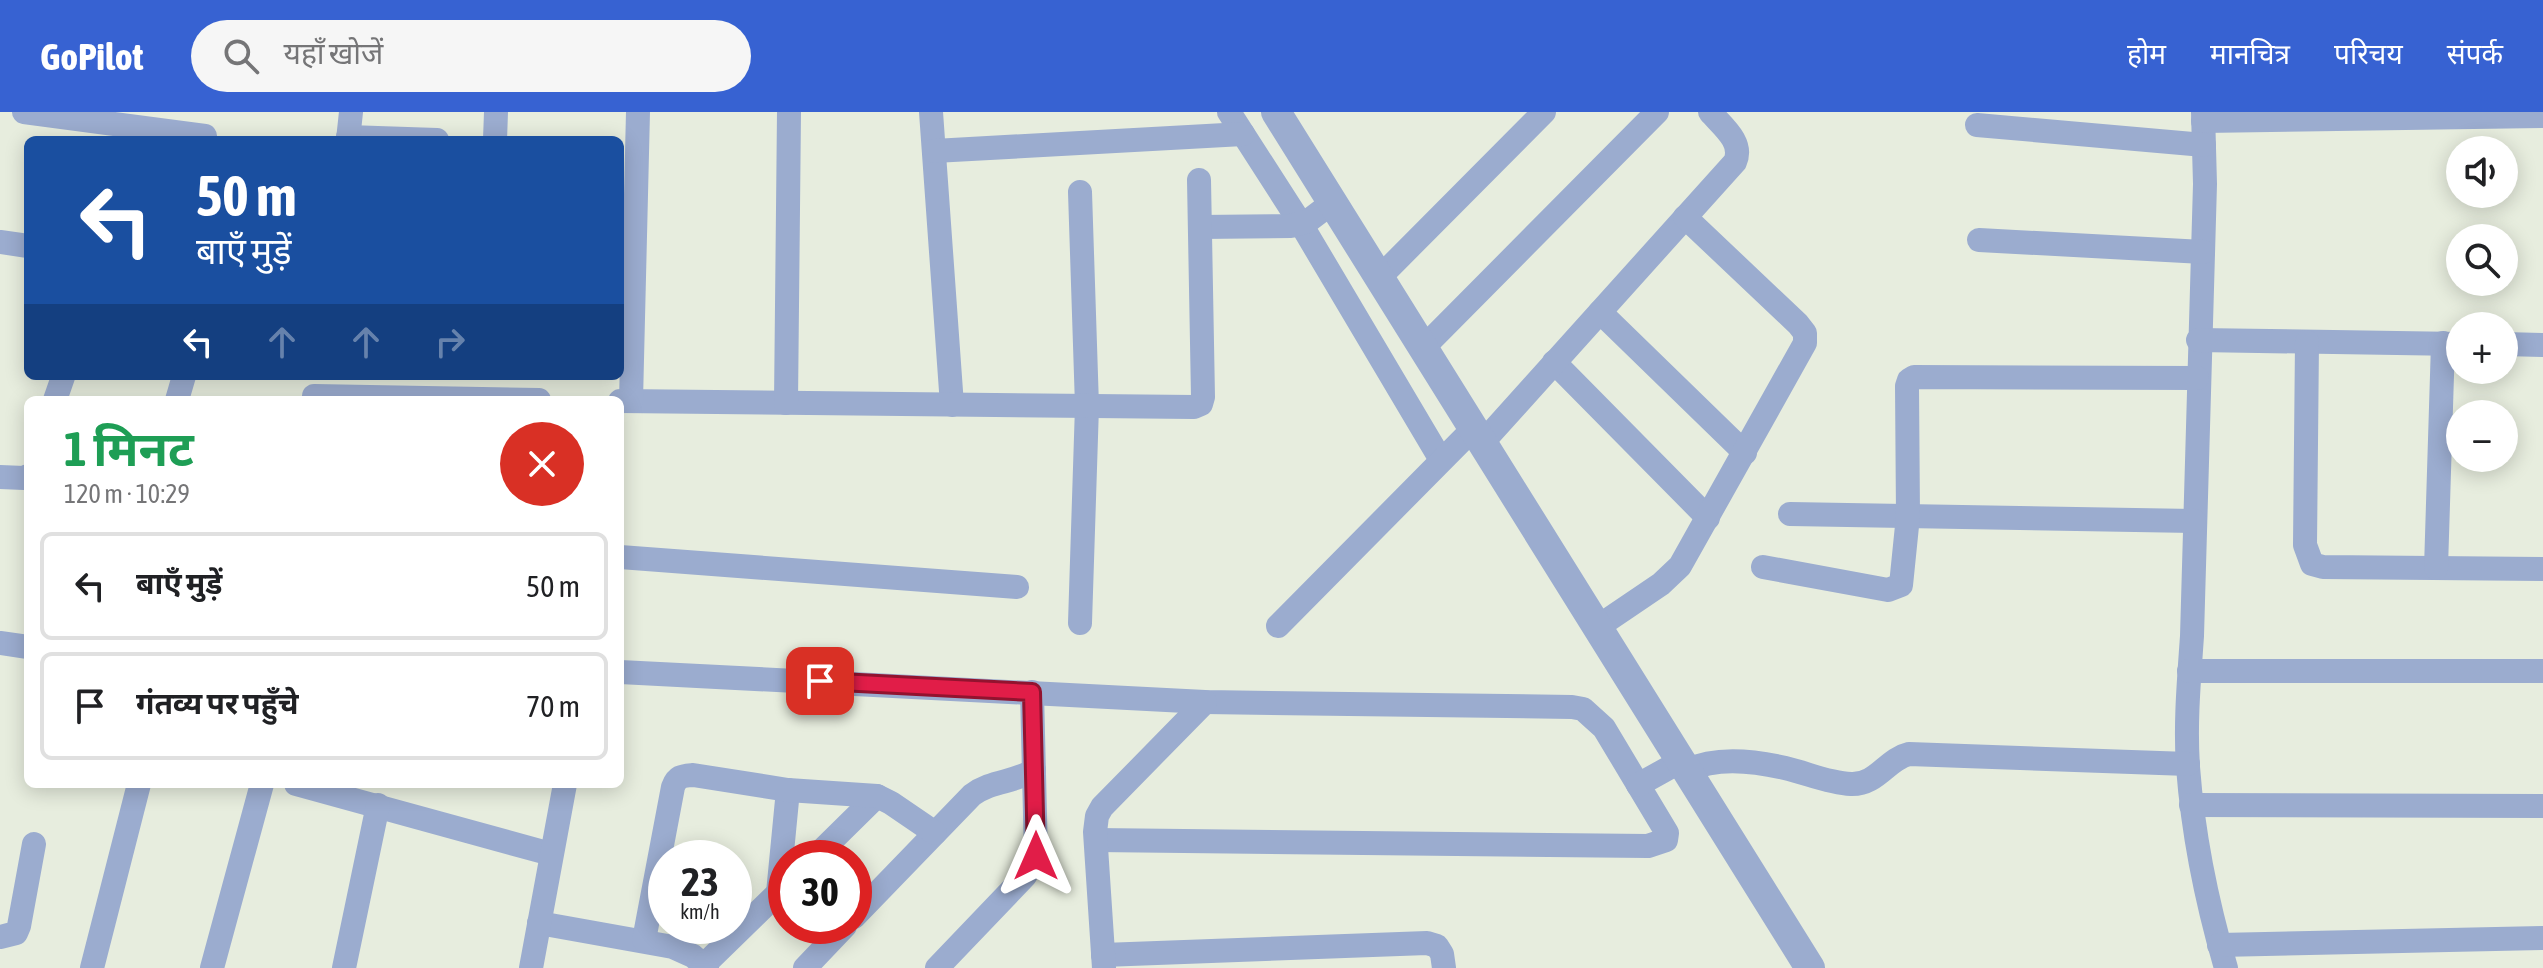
<!DOCTYPE html>
<html lang="hi">
<meta charset="utf-8">
<style>
body{margin:0;font-family:"Asap Condensed","Noto Sans Devanagari",sans-serif;background:#f6f6f6;color:#202124;height:100vh;display:flex;flex-direction:column;font-size:30px;white-space:nowrap}
*{box-sizing:border-box;margin:0}
p{font-size:26px;color:#757577}
.icon{flex:none;width:44px;height:44px;fill:none;stroke:currentColor;stroke-width:2;stroke-linecap:round;stroke-linejoin:round}
.map{position:relative;flex:1;overflow:hidden}
.panel{position:absolute;left:24px;top:284px;width:600px;height:392px;display:flex;flex-direction:column;background:#fff;border-radius:12px;box-shadow:0 4px 20px #0003}
.panel>*{flex:none}
.guide{position:absolute;left:24px;top:24px;width:600px;height:244px;border-radius:12px;box-shadow:0 4px 20px #0003;background:#1a4fa0;color:#fff;overflow:hidden}
.tools{position:absolute;left:2446px;top:24px;display:grid;gap:16px}
.tools a{display:grid;place-items:center;width:72px;height:72px;border-radius:50%;background:#fff;box-shadow:0 4px 20px #0003;font-size:40px}
.speed{position:absolute;left:648px;top:728px;display:flex;gap:16px;font-size:40px;font-weight:700;text-align:center}
.speed>*{display:grid;place-content:center;width:104px;height:104px;border-radius:50%;background:#fff;box-shadow:0 4px 20px #0003;line-height:1}
.speed small{font-size:20px;font-weight:400}
.speed .limit{border:12px solid #d22;background:#fff;color:#111}
.pin{position:absolute;display:grid;place-items:center;width:68px;height:68px;color:#fff;margin:-34px;border-radius:16px;box-shadow:0 4px 12px #0006}
.me{position:absolute;width:88px;margin:-44px;rotate:0deg;stroke-linejoin:round;filter:drop-shadow(0 0 6px #0008)}
.turn{display:flex;align-items:center;gap:28px;height:168px;padding:0 40px;font-size:36px}
.turn .icon{width:104px;height:104px;stroke-width:2.5}
.turn b{display:block;font-size:56px;line-height:68px}
.lanes{display:flex;align-items:center;height:76px;padding:0 40px;background:#0003;justify-content:center;gap:40px;direction:ltr}
.lanes .off{opacity:.35}
.round{display:grid;place-items:center;flex:none;width:84px;height:84px;border-radius:42px;background:#f6f6f6}
.summary{display:flex;align-items:center;justify-content:space-between;height:136px;padding:0 40px}
h1{font-size:48px;font-weight:700;line-height:60px;color:#1e9e55}
ul{padding:0;list-style:none}
li{display:flex;align-items:center;gap:24px;height:108px;margin:0 16px 12px;padding:0 24px;border:4px solid #e0e0e0;border-radius:12px}
li div{flex:1}
li b{display:block;font-size:30px}
li em{font-style:normal}
header{display:flex;align-items:center;gap:48px;box-sizing:border-box;height:112px;padding:0 40px;background:#3762d2;color:#fff}
header strong{font-size:38px}
nav{display:flex;gap:44px;margin-inline-start:auto;font-size:28px}
.search{width:560px;height:72px;background:#f6f6f6;display:flex;align-items:center;gap:20px;box-sizing:border-box;padding:0 28px;border-radius:44px;color:#757577;font-size:30px}
.map>svg:first-child{display:block}
.lines{fill:none;stroke-linecap:round;stroke-linejoin:round}
.minor{stroke:#9baccf;stroke-width:24}
.tertiary{stroke:#9baccf;stroke-width:30}
.route-casing{stroke:#92132f;stroke-width:20}
.route{stroke:#e11d48;stroke-width:14}
</style>
<header>
<strong>GoPilot</strong>
<div class="search"><svg class="icon" aria-label="search" viewBox="0 0 24 24"><circle cx="10" cy="10" r="6"/><path d="M15 15l6 6"/></svg>यहाँ खोजें</div>
<nav><a>होम</a><a>मानचित्र</a><a>परिचय</a><a>संपर्क</a></nav>
</header>
<div class="map">
<svg width="2543" height="856" viewBox="0 0 2543 856">
<rect width="100%" height="100%" fill="#e7edde"/>
<g class="lines">
<!-- minor -->
<g class="minor">
<polyline points="24,0 205,24"/>
<polyline points="931,0 952,293"/>
<polyline points="1229,0 1301,112 1441,348"/>
<path d="M2203,0l2,72 -13,452c-3,44 -7,87 -4,131 5,67 19,136 38,201"/>
<polyline points="2203,9 2543,4"/>
<polyline points="1977,13 2204,33"/>
<polyline points="348,25 437,28"/>
<polyline points="348,28 351,0"/>
<polyline points="495,28 496,0"/>
<polyline points="934,39 1243,22"/>
<polyline points="1080,80 1087,294 1080,511"/>
<polyline points="1200,115 1291,114 1308,109 1333,90"/>
<polyline points="1979,128 2203,140"/>
<polyline points="0,130 28,134"/>
<polyline points="1380,165 1544,0"/>
<polyline points="1600,200 1745,341"/>
<polyline points="2198,228 2460,232"/>
<polyline points="2307,230 2305,433 2312,452 2323,455 2543,457"/>
<polyline points="2504,232 2543,233"/>
<polyline points="1424,235 1657,0"/>
<polyline points="1554,250 1708,406"/>
<polyline points="314,284 539,288"/>
<polyline points="55,288 63,265"/>
<polyline points="177,288 184,264"/>
<polyline points="620,289 1194,295 1201,292 1203,285 1199,68"/>
<polyline points="631,289 638,0"/>
<polyline points="786,291 789,0"/>
<path d="M1483,330l252,-280c9,-20 -13,-36 -25,-50"/>
<polyline points="0,365 24,366 28,364"/>
<polyline points="1790,402 2194,409"/>
<polyline points="620,445 1017,475"/>
<polyline points="1763,455 1888,478 1901,473 1908,404 1907,274 1909,268 1914,265 2197,266"/>
<polyline points="2436,456 2443,231"/>
<polyline points="1278,514 1474,316"/>
<polyline points="1599,514 1661,472 1680,454 1805,231 1805,221 1798,212 1685,105"/>
<polyline points="0,531 28,535"/>
<polyline points="2189,559 2543,559"/>
<polyline points="620,560 1205,590 1572,595 1583,597 1604,616 1667,721 1666,728 1648,734 1096,728"/>
<path d="M1688,658c29,-14 67,-9 97,-2 22,5 43,15 66,16 26,1 36,-25 58,-30l279,10"/>
<polyline points="296,672 551,742"/>
<polyline points="1638,673 1683,648"/>
<polyline points="2191,693 2543,694"/>
<polyline points="814,746 877,684"/>
<polyline points="778,781 788,678"/>
<path d="M854,805l118,-122c20,-15 42,-12 62,-25"/>
<polyline points="539,811 673,835 693,844 707,856"/>
<polyline points="0,825 16,821 19,814 34,732"/>
<path d="M644,828l29,-153c4,-11 9,-11 20,-12l95,15 89,6 14,7 44,30"/>
<polyline points="2219,833 2543,826"/>
<polyline points="1103,843 1427,831 1437,834 1442,842 1444,856"/>
<polyline points="704,853 786,773"/>
<polyline points="92,856 139,672"/>
<polyline points="212,856 262,672"/>
<polyline points="344,856 378,693"/>
<polyline points="531,856 565,672"/>
<polyline points="805,856 845,814"/>
<polyline points="937,856 1025,764 1036,744 1032,580"/>
<polyline points="1104,856 1095,720 1097,704 1102,695 1205,590"/>
</g>
<!-- tertiary -->
<polyline class="tertiary" points="1276,0 1810,856"/>
</g>
<g class="lines">
<defs>
<polyline id="route" points="820,569 1032,580 1036,744"/>
</defs>
<!-- route casing -->
<use href="#route" class="route-casing"/>
<!-- route -->
<use href="#route" class="route"/>
</g>
</svg>
<div class="tools">
<a><svg class="icon" aria-label="sound" viewBox="0 0 24 24"><path d="M4 9h4l5-4v14l-5-4H4zM17 9q2 3 0 6"/></svg></a>
<a><svg class="icon" aria-label="search" viewBox="0 0 24 24"><circle cx="10" cy="10" r="6"/><path d="M15 15l6 6"/></svg></a>
<a>+</a>
<a>−</a>
</div>
<div class="speed"><div>23<small>km/h</small></div><div class="limit">30</div></div>
<div class="pin" style="left:820px;top:569px;background:#d93025"><svg class="icon" aria-label="arrive" viewBox="0 0 24 24"><path d="M6 21V4h12l-3 4 3 4H6"/></svg></div>
<svg class="me" style="left:1036px;top:744px" viewBox="-20 -20 40 40"><path d="M0-17L14 15 0 8-14 15z" fill="#e11d48" stroke="#fff" stroke-width="4"/></svg>
<div class="guide">
<div class="turn"><svg class="icon" aria-label="left" viewBox="0 0 24 24"><path d="M17 20v-9H6M10 6l-5 5 5 5"/></svg><div><b>50 m</b>बाएँ मुड़ें</div></div>
<div class="lanes"><svg class="icon" aria-label="left" viewBox="0 0 24 24"><path d="M17 20v-9H6M10 6l-5 5 5 5"/></svg><svg class="icon off" aria-label="ahead" viewBox="0 0 24 24"><path d="M12 20V5M6 11l6-6 6 6"/></svg><svg class="icon off" aria-label="ahead" viewBox="0 0 24 24"><path d="M12 20V5M6 11l6-6 6 6"/></svg><svg class="icon off" aria-label="right" viewBox="0 0 24 24"><path d="M7 20v-9h11M14 6l5 5-5 5"/></svg></div>
</div>
<section class="panel">
<div class="summary"><div><h1>1 मिनट</h1><p>120 m · 10:29</p></div><a class="round" style="background:#d93025;color:#fff"><svg class="icon" aria-label="close" viewBox="0 0 24 24"><path d="M6 6l12 12M18 6L6 18"/></svg></a></div>
<ul>
<li><svg class="icon" aria-label="left" viewBox="0 0 24 24"><path d="M17 20v-9H6M10 6l-5 5 5 5"/></svg><div><b>बाएँ मुड़ें</b></div><em>50 m</em></li>
<li><svg class="icon" aria-label="arrive" viewBox="0 0 24 24"><path d="M6 21V4h12l-3 4 3 4H6"/></svg><div><b>गंतव्य पर पहुँचे</b></div><em>70 m</em></li>
</ul>
</section>
</div>
